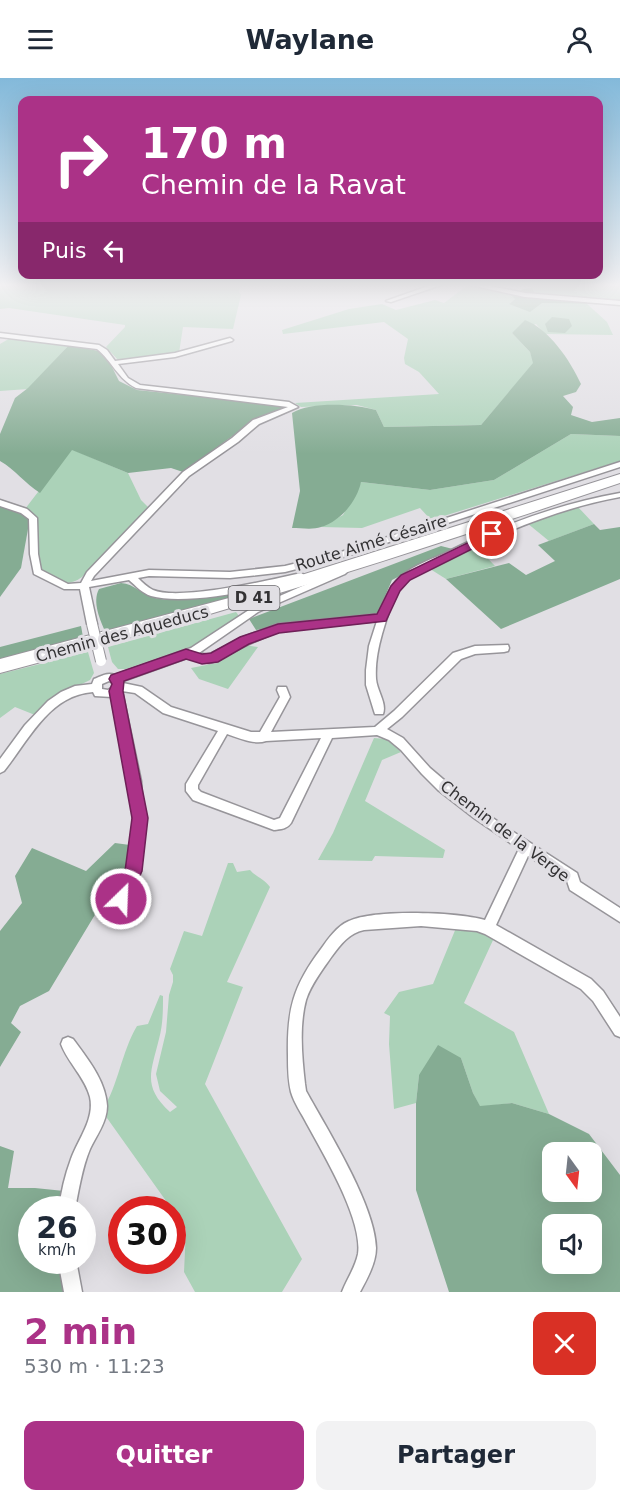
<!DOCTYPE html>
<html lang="fr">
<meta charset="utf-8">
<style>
body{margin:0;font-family:"DejaVu Sans",sans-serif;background:#f2f2f3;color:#1f2937;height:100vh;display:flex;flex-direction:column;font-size:22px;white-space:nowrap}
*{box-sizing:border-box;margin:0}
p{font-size:20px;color:#747a83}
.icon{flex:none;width:33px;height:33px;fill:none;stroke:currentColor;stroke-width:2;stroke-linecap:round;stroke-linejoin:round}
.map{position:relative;height:1214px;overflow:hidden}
.sheet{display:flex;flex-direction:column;background:#fff;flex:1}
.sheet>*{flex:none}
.hud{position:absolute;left:18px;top:18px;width:585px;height:183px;border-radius:12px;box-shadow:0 6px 24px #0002;background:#ab3287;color:#fff;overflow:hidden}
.needle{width:39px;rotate:165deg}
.fabs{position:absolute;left:542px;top:1064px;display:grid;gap:12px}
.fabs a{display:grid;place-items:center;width:60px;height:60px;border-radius:12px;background:#fff;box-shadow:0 6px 24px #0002;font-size:30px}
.speed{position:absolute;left:18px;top:1118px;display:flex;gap:12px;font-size:30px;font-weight:700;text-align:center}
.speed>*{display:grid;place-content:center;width:78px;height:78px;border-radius:50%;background:#fff;box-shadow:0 6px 24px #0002;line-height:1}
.speed small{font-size:15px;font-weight:400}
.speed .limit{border:9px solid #d22;background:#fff;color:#111}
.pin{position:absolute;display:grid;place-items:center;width:51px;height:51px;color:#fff;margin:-26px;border:3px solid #fff;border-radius:50%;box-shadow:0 2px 6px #0007}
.me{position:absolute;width:66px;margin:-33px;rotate:24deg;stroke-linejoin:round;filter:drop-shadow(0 0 4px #0008)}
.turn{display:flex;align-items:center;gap:21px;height:126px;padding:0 24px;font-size:27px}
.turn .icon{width:78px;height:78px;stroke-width:2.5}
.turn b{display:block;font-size:42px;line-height:51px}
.then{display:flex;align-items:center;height:57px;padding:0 24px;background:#0003;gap:12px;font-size:22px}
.round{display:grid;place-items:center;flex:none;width:63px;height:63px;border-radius:12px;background:#f2f2f3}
.summary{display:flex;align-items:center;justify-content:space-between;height:102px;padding:0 24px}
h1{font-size:36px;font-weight:700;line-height:45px;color:#ab3287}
.primary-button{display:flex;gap:12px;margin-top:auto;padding:12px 24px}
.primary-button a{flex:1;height:69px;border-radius:12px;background:#ab3287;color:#fff;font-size:24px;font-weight:700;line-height:69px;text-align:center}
.primary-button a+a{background:#f2f2f3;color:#1f2937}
header{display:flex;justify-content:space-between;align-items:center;height:78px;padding:0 24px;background:#fff;font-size:27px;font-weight:700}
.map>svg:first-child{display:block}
.green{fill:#abd2b8}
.forest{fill:#85ac93;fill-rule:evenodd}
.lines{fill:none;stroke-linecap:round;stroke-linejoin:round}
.street-casing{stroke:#97959a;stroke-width:3}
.primary-casing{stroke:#97959a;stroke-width:2}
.street{fill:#fff;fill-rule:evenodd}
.primary{fill:#fff;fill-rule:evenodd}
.street-bridge-casing{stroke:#97959a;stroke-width:12;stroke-linecap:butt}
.street-bridge{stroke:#fff;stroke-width:10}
.route{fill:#ab3287;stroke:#6f2058;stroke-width:1.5}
.labels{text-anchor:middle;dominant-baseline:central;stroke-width:6;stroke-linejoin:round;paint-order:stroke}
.shield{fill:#e1dfe4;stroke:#676669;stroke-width:1.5}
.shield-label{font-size:15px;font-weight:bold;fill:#333234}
.street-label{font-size:16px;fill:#333234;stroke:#e1dfe4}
</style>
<header><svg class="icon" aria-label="menu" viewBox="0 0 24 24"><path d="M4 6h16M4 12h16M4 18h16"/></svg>Waylane<svg class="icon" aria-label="person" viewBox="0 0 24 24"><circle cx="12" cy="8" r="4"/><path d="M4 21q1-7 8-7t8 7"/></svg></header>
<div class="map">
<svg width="620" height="1214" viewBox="0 0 620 1214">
<rect width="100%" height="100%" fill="#e1dfe4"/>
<!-- green -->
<g class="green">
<polygon points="241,206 239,214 241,217 233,251 183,249 179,275 119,283 106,269 125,249 125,247 9,230 0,231 0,207"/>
<polygon points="529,206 620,206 620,224 534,216"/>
<polygon points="468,207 509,216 515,221 510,225 585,224 607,244 613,257 545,256 536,246 512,255 530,274 534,285 481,347 384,349 376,332 357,327 301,329 295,325 439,316 419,294 405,286 404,280 408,261 384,244 283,256 282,252 349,231 382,226 396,232 435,222 444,225"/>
<polygon points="12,259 69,267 28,311 0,313 0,266"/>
<polygon points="571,356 620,358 620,383 431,442 420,430 362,450 321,449 343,437 361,404 430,412 494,402"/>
<path d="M71,371l57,24 13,27 8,8 -67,69c-16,12 -30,4 -44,-9l-3,-52 -10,-7z"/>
<polygon points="577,428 594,446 549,463 527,445"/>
<polygon points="475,467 495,488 446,501 427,489"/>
<polygon points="236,534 239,538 199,566 126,591 118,591 112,584 108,569"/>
<polygon points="244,567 258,569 228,611 199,601 191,590 217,585"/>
<polygon points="88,574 94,595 90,602 47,623 35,637 15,629 0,640 0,596"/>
<polygon points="374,660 386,661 401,674 382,682 365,723 445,772 443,780 375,778 372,783 318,782 333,755"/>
<path d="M228,785h5l4,9 13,-2c6,7 14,9 20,17l-43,95 16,5 -38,97 97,175 -20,33h-87l-11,-20 2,-43 -84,-118c17,-27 19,-58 35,-85l11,-2 12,-29 3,1c0,14 0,29 -4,43 -8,33 -17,47 11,73l7,-5 -17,-16 -4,-17 10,-42 3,-37 4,-13v-7l-3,-6 14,-38 18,5z"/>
<polygon points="456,850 476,852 494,860 464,925 514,954 549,1036 512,1025 480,1029 473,1015 461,980 419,997 416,1025 394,1031 389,966 390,938 384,935 399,914 433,906"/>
</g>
<!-- forest -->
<g class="forest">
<polygon points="532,210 535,216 609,226 542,225 530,234 509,226 515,221 506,213 519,214 523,211"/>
<polygon points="552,239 569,241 572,248 565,255 548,254 545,246"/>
<path d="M525,242c24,9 45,40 56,64l-5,8 -13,4 10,11 -2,8 21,7 28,-4v18l-49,-2 -77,46 -64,10 -69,-8c-4,19 -20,39 -40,45 -8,3 -20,1 -29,1l8,-37 -8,-78c19,-12 63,-9 84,-3l8,17 97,-2 52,-62 -3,-11 -18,-19z"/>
<path d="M69,267l30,6 12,14 8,16 18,9 145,15 1,4 -27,10 -73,53 -12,-4 -43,5 -56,-23 -32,43c-16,-10 -24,-23 -40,-32v-27l15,-36 13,-10z"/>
<polygon points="0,427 30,440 21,490 0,519"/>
<polygon points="594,446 600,452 620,449 620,501 501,551 446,501 509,485 526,497 555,483 538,467"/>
<polygon points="441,468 453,471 392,502 378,535 374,537 256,552 249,541"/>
<path d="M121,505c14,1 21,12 34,15 23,6 63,-5 87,-8l2,4 -138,39c-6,-13 -14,-31 -7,-44z"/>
<polygon points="81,548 83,559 0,581 0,569"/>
<polygon points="115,765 130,767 130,795 115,820 98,824 96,835 49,913 20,928 11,945 21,954 0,989 0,853 22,825 15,798 32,770 86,793"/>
<path d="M438,967l23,13 12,35 7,13 32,-3 37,11 40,20 31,41v117h-171l-33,-102v-87l3,-28zM552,1074h39v39h-39zM552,1146h39v39h-39z"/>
<polygon points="0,1068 14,1073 8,1110 35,1110 64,1113 62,1131 32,1131 32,1182 61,1182 67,1214 0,1214"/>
</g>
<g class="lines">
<defs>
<g id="street">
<polygon points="434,206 444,206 391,224 386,223"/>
<polygon points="466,206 480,206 525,215 620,223 620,227 525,219"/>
<path d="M0,255l99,12 8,5 8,11 60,-8 55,-15 3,2 -1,1 -57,16 -57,7 10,14 12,7 149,17 9,5 -39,17 -21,18 -49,34 -95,100 -3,5 58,-11 81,2 55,-6 53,-13 282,-91v5l-277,90 -58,15 -55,6 -81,-2 -11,2c4,4 9,9 15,12 26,11 118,-10 148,-17l5,3 -2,2c-36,10 -117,28 -153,18 -9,-3 -15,-10 -22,-16l-40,7 8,37 -5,3 -5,-3 -7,-35h-16l-30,-15 -4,-20 -1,-35 -8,-6 -21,-7v-6l27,9 10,9 1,36 3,16 27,14 13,-1 6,-11 96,-100 49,-34 21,-18 35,-13 -152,-19c-18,-9 -24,-27 -39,-39l-97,-12z"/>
<path d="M620,415v4c-61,11 -116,35 -172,62 -15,7 -32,13 -44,25 -12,12 -17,34 -22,50 -4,14 -7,30 -6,45 1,12 11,24 7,35h-8l-1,-3 -8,-26v-15l3,-24 8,-25 -98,10 -30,13 -36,18 -4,1 -22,-5 -64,23v2l19,4 29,20 80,25h9l20,-35 -3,-7 1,-3h8l4,10 -19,35 104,-5 19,-16 59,-58 22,-7 33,-1 1,3 -1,3 -4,1 -29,2 -14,5 -59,58 -15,12 16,9 27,30 34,29 37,27 76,49 3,9 40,26v14l-50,-32 -3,-9 -39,-25 -32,69 95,54 12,12 17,26v20l-5,-2 -22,-34 -12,-12 -96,-55 -8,-3 -56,-5 -57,4c-15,3 -23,14 -32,26 -9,13 -21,28 -26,44 -7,26 -4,58 -1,84l1,7c22,40 69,114 70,157 0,15 -9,31 -16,44h-18c5,-13 13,-24 16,-38 5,-34 -34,-99 -51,-130 -5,-10 -13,-21 -16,-32 -3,-12 -3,-25 -3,-37 -1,-45 5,-69 33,-106 7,-10 16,-23 28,-28 26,-12 108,-9 136,-1l34,-71 -45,-31 -36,-28 -16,-16 -21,-24 -12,-10 -12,-5 -45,3 -41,85c-4,6 -10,6 -17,7l-81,-30 -7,-9v-7l32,-53 -55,-18 -28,-20 -13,-2 19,90 3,46 -5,45 -8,20 -13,26 -5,1 -5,-1 -2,-5c6,-13 15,-24 19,-37 18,-54 1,-125 -13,-179l-17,-1 -2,-4c-44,3 -64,48 -89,79l-4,2v-14l25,-34 23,-24 13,-9 14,-6 17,-2 2,-5c8,-3 13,-7 21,-4l76,-27 61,-40 87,-38h6l2,2 -2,2 -87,38 -59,41 9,2 33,-17 37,-14 101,-10c4,-11 9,-24 17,-33 12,-13 31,-20 47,-27 57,-28 114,-50 177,-61zM109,603l4,2v4l-5,3 -6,-1v-5zM227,656c12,4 27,11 39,7l55,-3 -41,80 -6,2 -73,-28 -3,-3v-4z"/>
<path d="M68,959l5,2c14,19 33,42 34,67 0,16 -11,30 -17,43 -8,19 -11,40 -15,60h-16c2,-17 6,-34 12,-50 7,-20 24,-40 19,-62 -5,-20 -22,-34 -29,-53l2,-5z"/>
<polygon points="58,1182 76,1182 82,1214 64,1214"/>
</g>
<path id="primary" d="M620,396v9c-205,69 -411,135 -620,190v-14l229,-61z"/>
</defs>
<!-- street casing -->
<use href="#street" class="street-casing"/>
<!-- primary casing -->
<use href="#primary" class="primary-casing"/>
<!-- street -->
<use href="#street" class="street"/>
<!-- primary -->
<use href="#primary" class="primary"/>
<defs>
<polyline id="street-bridge" points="92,546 101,583"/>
</defs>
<!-- street-bridge casing -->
<use href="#street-bridge" class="street-bridge-casing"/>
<!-- street-bridge -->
<use href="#street-bridge" class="street-bridge"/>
</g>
<!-- sky -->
<linearGradient id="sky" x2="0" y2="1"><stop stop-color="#83b9da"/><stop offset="0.55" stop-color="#f2f1f3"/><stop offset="1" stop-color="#f2f1f3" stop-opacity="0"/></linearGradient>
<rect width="620" height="376" fill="url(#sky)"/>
<!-- route -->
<polygon class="route" points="492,453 496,454 496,459 410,502 400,513 386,543 279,555 249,566 218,584 202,586 186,581 124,603 123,613 148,740 142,793 127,827 121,829 115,827 113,821 125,793 132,740 109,613 112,606 109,601 111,597 186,571 202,576 211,575 240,559 278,546 377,536 391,508 401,497"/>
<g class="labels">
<!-- shield labels -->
<rect class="shield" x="228.5" y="508" width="51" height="24" rx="4.5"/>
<g class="shield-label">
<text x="254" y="520">D 41</text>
</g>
<!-- street labels -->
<g class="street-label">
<text transform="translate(371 465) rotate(-17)">Route Aimé Césaire</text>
<text transform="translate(122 556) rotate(-15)">Chemin des Aqueducs</text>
<text transform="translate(505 753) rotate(37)">Chemin de la Verge</text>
</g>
</g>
</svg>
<div class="fabs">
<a><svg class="needle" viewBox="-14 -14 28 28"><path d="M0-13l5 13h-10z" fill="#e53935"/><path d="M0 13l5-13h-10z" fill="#747a83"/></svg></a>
<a><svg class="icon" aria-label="sound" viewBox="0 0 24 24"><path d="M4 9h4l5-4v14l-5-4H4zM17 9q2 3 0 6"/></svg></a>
</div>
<div class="speed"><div>26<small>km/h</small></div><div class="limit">30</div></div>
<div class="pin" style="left:492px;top:456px;background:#d93025"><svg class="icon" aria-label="arrive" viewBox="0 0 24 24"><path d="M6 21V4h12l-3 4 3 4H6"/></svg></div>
<svg class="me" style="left:121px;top:821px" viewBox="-20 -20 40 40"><circle r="17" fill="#ab3287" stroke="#fff" stroke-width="3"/><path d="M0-11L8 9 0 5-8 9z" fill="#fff"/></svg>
<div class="hud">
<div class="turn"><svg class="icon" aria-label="right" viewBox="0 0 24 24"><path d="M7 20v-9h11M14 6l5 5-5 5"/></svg><div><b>170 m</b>Chemin de la Ravat</div></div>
<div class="then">Puis<svg class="icon" aria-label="left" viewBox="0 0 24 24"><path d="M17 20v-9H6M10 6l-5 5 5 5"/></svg></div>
</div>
</div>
<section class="sheet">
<div class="summary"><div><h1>2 min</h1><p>530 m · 11:23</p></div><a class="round" style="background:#d93025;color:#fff"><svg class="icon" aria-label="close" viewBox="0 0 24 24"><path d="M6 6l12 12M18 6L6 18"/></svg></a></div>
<div class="primary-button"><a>Quitter</a><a>Partager</a></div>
</section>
